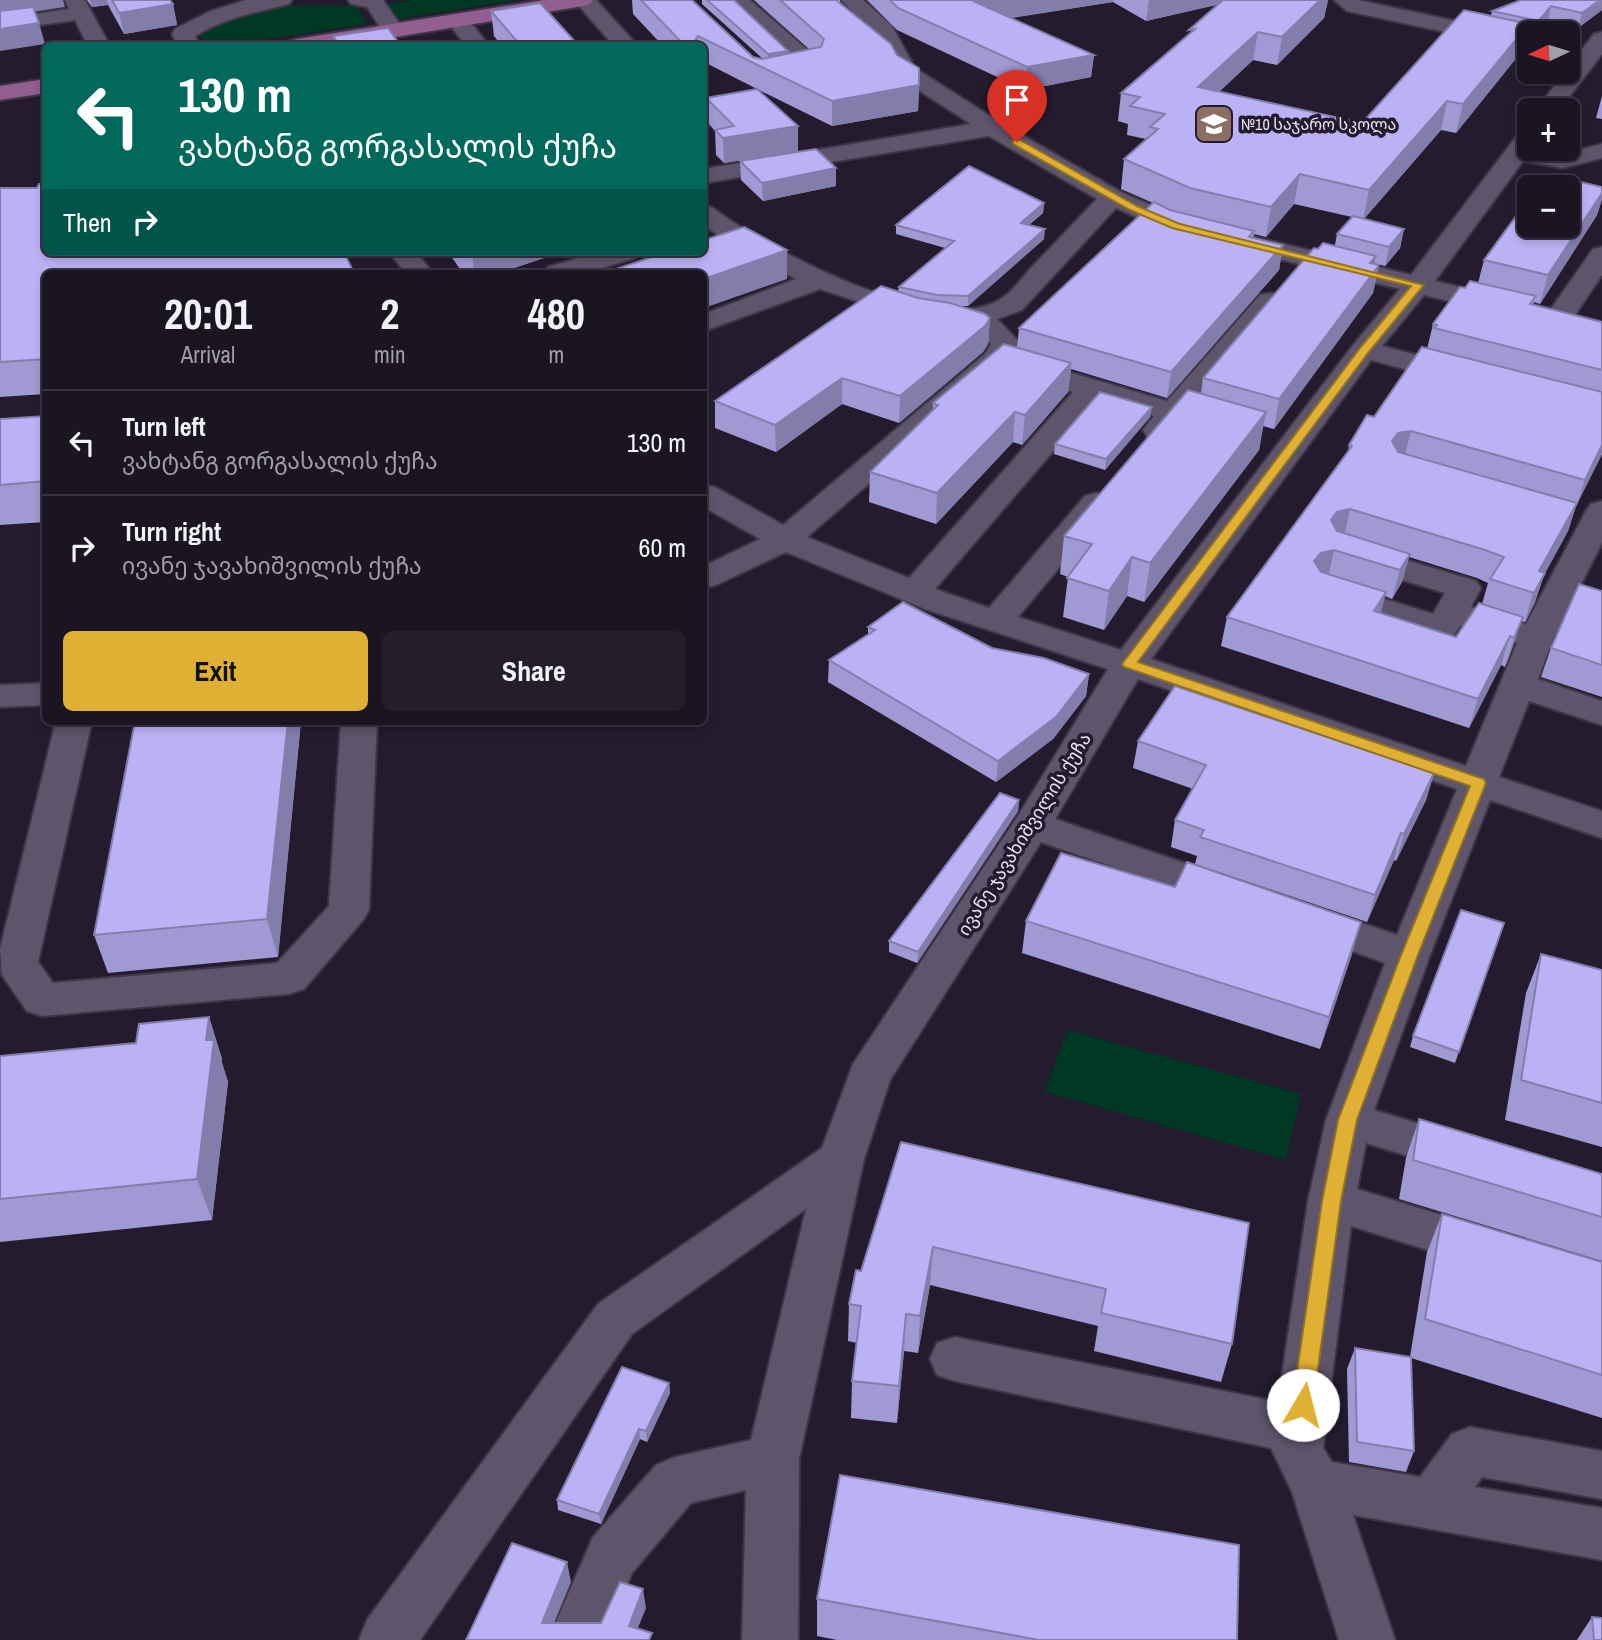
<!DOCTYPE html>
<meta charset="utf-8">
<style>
body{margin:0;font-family:"Archivo Narrow","Noto Sans Georgian",sans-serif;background:#241d2b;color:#f1f3f6;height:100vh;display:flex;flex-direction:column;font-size:26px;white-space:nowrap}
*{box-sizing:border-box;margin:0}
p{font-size:23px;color:#a09ea6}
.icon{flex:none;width:38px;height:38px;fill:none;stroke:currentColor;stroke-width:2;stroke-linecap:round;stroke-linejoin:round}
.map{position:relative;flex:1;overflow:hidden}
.panel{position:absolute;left:42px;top:270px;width:665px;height:455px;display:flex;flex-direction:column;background:#1b1423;border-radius:10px;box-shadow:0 4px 10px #0003,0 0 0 2px #393341}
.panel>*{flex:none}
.hud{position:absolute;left:42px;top:42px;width:665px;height:214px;border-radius:10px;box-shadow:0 4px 10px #0003,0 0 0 2px #393341;background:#00695c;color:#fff;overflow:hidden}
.needle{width:46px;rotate:266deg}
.tools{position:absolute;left:1517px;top:21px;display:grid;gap:14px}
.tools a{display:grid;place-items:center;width:63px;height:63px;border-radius:10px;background:#1b1423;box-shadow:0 4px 10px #0003,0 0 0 2px #393341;font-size:35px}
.pin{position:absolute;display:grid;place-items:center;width:60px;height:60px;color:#fff;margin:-72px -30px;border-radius:50% 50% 50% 0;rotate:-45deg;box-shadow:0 0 7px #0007}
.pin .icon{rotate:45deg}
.me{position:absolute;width:77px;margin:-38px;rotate:8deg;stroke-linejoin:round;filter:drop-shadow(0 0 5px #0008)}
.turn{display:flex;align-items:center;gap:24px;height:147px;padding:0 21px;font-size:32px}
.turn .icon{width:91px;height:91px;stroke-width:2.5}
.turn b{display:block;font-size:49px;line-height:60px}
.then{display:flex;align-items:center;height:66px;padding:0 21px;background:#0003;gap:14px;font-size:26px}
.eta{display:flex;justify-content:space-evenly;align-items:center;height:119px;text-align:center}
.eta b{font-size:42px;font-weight:700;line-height:49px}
.button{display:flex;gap:14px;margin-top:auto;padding:14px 21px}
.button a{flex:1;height:80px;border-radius:10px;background:#dfb034;color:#111;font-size:28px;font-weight:700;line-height:80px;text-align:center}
.button a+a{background:#241d2b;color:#f1f3f6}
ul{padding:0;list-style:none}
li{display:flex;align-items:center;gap:21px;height:105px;padding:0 21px;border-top:2px solid #393341}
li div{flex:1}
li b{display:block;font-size:26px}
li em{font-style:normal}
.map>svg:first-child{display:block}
.green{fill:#003824}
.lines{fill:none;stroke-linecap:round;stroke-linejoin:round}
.minor-casing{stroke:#3d3646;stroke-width:4}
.major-casing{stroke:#3d3646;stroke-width:4}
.minor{fill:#5e546b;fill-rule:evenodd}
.major{fill:#925e90;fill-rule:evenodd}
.wall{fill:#a199d3;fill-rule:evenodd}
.shaded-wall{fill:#837dac}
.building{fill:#bbb2f5;stroke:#837dac;stroke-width:2}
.route{fill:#dfb034;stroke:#917222;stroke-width:2}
.labels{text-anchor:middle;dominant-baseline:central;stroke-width:7;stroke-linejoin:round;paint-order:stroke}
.far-poi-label{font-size:16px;fill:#e9e4f1;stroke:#241b2f;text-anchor:start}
.street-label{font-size:18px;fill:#e9e4f1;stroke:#241b2f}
</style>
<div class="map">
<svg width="1602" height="1640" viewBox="0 0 1602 1640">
<rect width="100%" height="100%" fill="#241b2f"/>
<!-- green -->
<g class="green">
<polygon points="413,0 518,0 398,19 387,4"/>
<path d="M307,5l49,1 11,18 -136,21h-26l-7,-12c35,-21 68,-26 109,-28z"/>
<polygon points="1067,1030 1301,1094 1286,1160 1045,1092"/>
</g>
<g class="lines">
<defs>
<g id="minor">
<polygon points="65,0 85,0 110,46 88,46 75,20 0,31 0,19 69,9"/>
<path d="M246,0h46l-3,4c-35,9 -62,13 -94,32l5,10h-22l-6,-12 3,-5 36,-18z"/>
<polygon points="348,0 383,0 404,30 401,35 385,35 367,7 351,4"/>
<polygon points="574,0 596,0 638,46 614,46"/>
<polygon points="728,0 750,0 819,60 822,65 819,70 778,78 770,76 767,71 770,66 794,61"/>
<path d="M841,0h22l29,26 23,42 86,55 120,69 64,28 226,55 111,-146 8,-2v22l33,5 39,-10v14l-39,10 -40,-7 -88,120 116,28 42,-60 9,-2v28l-27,40 27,7v16l-178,-43 -42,51 89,23 4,6 -4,6 -10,3 -90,-24 -220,299 315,107 51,-123 -57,-17 -6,9 -12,3 -121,-38 -5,-7 5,-7 12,-3 100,31 12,-21 -101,-31 -4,-7 4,-7 12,-3 120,36 5,7 -10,19 55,17 60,-113 5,-7 11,-3v42l-49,96 -15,40 64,22v24l-73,-24 -30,76 103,34v27l-112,-38 -60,155 -56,155 105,32 7,13 -7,13 -16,5 -97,-30 -9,46 146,45 7,14 -7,14 -17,6 -135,-42 -28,222 9,14 88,15 32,-43 18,-7 132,24v48l-120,-22 -7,10 127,21v52l-249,-45 42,125h-56l-47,-148 -21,-44 -316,-67 -18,-6 -7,-16 7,-16 18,-6 323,65 30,-201 18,-81 59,-157 -90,-33 -6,-10 6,-10 14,-5 88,30 60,-146 -319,-110 -83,140 188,64 6,10 -6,10 -14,4 -188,-65 -151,238 -26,79 -65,300 -1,181h-56l4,-150 -55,13 -59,70 -28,67h-56l45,-103 63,-72 19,-8 76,-17 55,-231 -174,125 -212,306h-61l8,-20 231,-316 224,-156 31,-84 165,-248 90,-147 -183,-60 -139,-57 -70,33 -12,3v-22l56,-27 -56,-32v-22l11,2 68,38 202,-171 6,-10 -20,-19 -26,1 -28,-5 -97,-32 -116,42v-17l92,-35 -61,-32 -31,-22v-20l9,3c54,41 224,132 288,91 11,-7 21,-21 30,-31 22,-23 44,-46 66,-69l-108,-63 -285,47v-14l267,-45 -73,-47 -23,-43zM1116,208l51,23 233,58 -46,55 -233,306 -103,-33 89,-107 5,-7 -5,-7 -11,-3 -11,3 -96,112 -54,-19 163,-190 56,17 -11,14 4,6c17,4 22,0 32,-12l16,4 11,-3 4,-6 -4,-6 -14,-4 92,-108 -4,-6 -10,-2 -10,2 -93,106 -139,-41 -10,-3 -8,2 10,-16 -23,-24 25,-9zM1004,367l4,5 65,20 -164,186 -102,-41z"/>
<polygon points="1334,0 1358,0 1530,37 1530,50 1347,11"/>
<polygon points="457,14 465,15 489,46 466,46 446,20 449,15"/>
<polygon points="1602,32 1602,54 1559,110 1536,110 1594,34"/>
<polygon points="389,252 416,252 433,273 406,273"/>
<polygon points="598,252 639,252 635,258 585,273 544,273 548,267"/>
<polygon points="46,683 46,705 0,707 0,685"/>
<polygon points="56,721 92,721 38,962 53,983 277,963 329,906 341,721 377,721 369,910 363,920 304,989 289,994 42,1016 27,1011 2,975 0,949"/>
</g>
<g id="major">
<polygon points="544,0 593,0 590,4 583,6 341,46 286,46 289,41 297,39"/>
<polygon points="46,79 46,93 0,100 0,86"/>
</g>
</defs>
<!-- minor casing -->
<use href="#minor" class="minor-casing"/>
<!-- major casing -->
<use href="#major" class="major-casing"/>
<!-- minor -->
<use href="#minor" class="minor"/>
<!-- major -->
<use href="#major" class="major"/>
</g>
<!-- wall -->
<g class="wall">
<polygon points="87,0 170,0 173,4 177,25 124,34 108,5 92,7"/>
<polygon points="632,0 692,0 753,57 763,59 702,4 702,0 734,0 788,51 788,54 809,49 754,0 840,0 840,3 897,55 919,85 918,111 832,126 757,89 798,151 724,163 716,155 715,131 707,122 706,98 757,89 704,62 704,46 663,46 633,14"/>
<polygon points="867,0 1328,0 1324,18 1277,65 1253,60 1219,92 1362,123 1491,16 1492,11 1602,0 1602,10 1578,28 1548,20 1537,33 1527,34 1522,51 1456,133 1441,130 1364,219 1404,229 1400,248 1385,266 1374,263 1379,265 1373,293 1274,429 1263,426 1259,450 1144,602 1127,596 1104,630 1063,617 1068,577 1060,574 1064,536 1201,394 1203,378 1318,249 1335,245 1337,234 1352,217 1294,204 1266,237 1254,234 1253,238 1283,245 1279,270 1167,398 1071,369 1068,392 1022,445 1013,442 936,524 869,502 870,472 933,411 933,403 1017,347 1019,328 1153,203 1121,189 1124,159 1146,139 1127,135 1128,124 1118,121 1121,93 1188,35 1218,4 1146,21 1113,2 1011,18 1094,55 1091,77 1025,90 897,30"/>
<polygon points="491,11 579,46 502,46 494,36"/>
<polygon points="333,36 401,46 335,46"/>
<polygon points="1602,96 1602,119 1596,118"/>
<polygon points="740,161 836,168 836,186 763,201 741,180"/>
<path d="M1602,187v12l-5,16 -57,89 -6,-2 -1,3 69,17v132l-26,52 -8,25 -24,44 -9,27 -10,20 -4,-1 -8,25 -8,21 -4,-2 -32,63 -248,-82 6,-29 121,-165 1,-7 25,-28 53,-68 6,-25 32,-36 13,-5 6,-23zM1409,557l68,21 11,5 -6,21 -26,33 -76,-24 5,-17 7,3 10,-17z"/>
<polygon points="0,188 37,188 46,273 46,394 0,397"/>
<polygon points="1044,203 1043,213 1029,225 1044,239 968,306 959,306 990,318 988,344 983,352 899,423 842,404 776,452 715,428 715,401 898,291 899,287 945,248 896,234 896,225"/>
<polygon points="448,252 562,252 499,273 465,273 460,269"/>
<polygon points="46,416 46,522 0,525 0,419"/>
<polygon points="1150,417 1105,470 1054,454 1055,444"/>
<polygon points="1602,591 1602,697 1541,677 1551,648"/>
<polygon points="868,627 992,648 1089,674 1086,696 1053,739 996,782 828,682 829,660 868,634"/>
<polygon points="135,721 301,721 278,957 108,973 94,935"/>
<polygon points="1138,741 1434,773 1426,800 1396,861 1394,860 1367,922 1195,864 1197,856 1171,847 1175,820 1193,789 1133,768"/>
<polygon points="1019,800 1018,811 917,963 889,952 889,941"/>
<polygon points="1026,921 1352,954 1320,1049 1022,953"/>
<polygon points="1504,923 1455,1063 1410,1047 1413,1036"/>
<polygon points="1541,954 1602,970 1602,1147 1505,1120 1526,993"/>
<polygon points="209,1017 222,1059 222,1063 228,1082 212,1220 0,1242 0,1056 136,1043"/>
<polygon points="1419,1119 1602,1174 1602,1261 1399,1199 1406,1158"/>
<polygon points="901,1142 1232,1344 1221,1382 1094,1351 1098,1326 930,1285 918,1353 904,1351 897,1423 851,1418 852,1381 857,1343 848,1341 849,1304 861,1271"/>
<polygon points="1442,1214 1602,1262 1602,1418 1411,1358 1414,1451 1406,1472 1349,1462 1347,1369 1355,1348 1410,1357 1427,1252"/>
<polygon points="669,1383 670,1393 647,1442 640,1439 601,1524 558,1510 557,1500"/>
<polygon points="817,1599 1237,1640 837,1640 817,1636"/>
<polygon points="1592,1617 1602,1640 1577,1640"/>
</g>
<!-- shaded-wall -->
<g class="shaded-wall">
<polygon points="0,0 63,0 65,7 0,17"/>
<polygon points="90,0 107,0 108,5 92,7"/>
<polygon points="986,0 1113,0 1113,2 974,23 975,2"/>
<polygon points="1149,0 1226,0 1226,3 1146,21"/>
<polygon points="1320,0 1328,0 1324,18 1277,65 1282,37"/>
<polygon points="1600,0 1602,0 1602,10 1578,28 1582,13"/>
<polygon points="173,4 177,25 124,34 119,13"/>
<polygon points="1551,6 1548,20 1537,33 1534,33 1536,24"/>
<polygon points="39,23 45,44 0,51 0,29"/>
<polygon points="1529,24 1522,51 1456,133 1463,104"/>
<polygon points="1258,32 1253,60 1194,115 1198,87"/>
<polygon points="698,36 698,46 691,46"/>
<polygon points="788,51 788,59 768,63 768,54"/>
<polygon points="1094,55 1091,77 1025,90 1027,67"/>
<polygon points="919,85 918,111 832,126 832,101"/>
<polygon points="1447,101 1441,130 1363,220 1369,190"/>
<polygon points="798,126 798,151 724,163 723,138"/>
<polygon points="836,168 836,186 763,201 762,183"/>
<polygon points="1300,174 1294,204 1266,237 1271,207"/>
<polygon points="1602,193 1602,199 1597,215 1540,304 1548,275"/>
<polygon points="1044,203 1043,213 1020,232 1021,223"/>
<polygon points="1045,229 1044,239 968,306 968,296"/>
<polygon points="1404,229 1400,248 1385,266 1389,247"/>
<polygon points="1283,245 1279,270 1167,398 1171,372"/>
<polygon points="787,250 787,279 704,308 704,279"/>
<polygon points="474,252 562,252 499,273 474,273 472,253"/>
<polygon points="1376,256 1372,275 1379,265 1373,293 1274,429 1279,399 1370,263"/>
<polygon points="990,318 988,344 983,352 899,423 900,396"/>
<polygon points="1071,363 1068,392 1022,445 1025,415"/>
<polygon points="842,378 842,404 776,452 775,425"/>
<polygon points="1152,407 1150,417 1105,470 1106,459"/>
<polygon points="1015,412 1013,442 936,524 937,493"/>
<polygon points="1266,412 1259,450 1144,602 1150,563"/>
<polygon points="1411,431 1404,458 1392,460 1392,441 1398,433"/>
<polygon points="1602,445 1602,454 1576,506 1568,531 1544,575 1535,602 1525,622 1539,571 1577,504 1585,480"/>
<polygon points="1350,509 1344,537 1330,540 1331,520 1337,512"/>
<polygon points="1334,550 1328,578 1314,581 1314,561 1321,553"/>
<polygon points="1410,554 1402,582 1392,599 1400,570"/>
<polygon points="1132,557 1127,596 1104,630 1109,591"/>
<polygon points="1386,592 1379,621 1374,611"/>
<polygon points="1523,617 1513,646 1505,667 1514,638"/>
<polygon points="1510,636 1501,665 1469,728 1478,699"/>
<polygon points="1089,674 1086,696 1053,739 996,782 998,761"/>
<polygon points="288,721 301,721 278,957 267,919"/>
<polygon points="1434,773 1426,800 1396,861 1404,834"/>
<polygon points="1019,800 1018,811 917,963 918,952"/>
<polygon points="1401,833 1394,860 1367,922 1375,895"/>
<polygon points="1361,922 1352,954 1320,1049 1329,1017"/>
<polygon points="209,1017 222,1059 222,1063 228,1082 212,1220 197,1179 206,1040"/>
<polygon points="933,1247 930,1285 918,1353 920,1316"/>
<polygon points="906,1314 904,1351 897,1423 899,1386"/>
<polygon points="669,1383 670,1393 647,1442 646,1431"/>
<polygon points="639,1429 640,1439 601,1524 599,1514"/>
<polygon points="567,1562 571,1582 547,1640 542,1623"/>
<polygon points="643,1589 646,1608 633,1640 629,1626"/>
</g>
<!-- building -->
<g class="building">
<polygon points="112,0 170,0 173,4 119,13"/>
<polygon points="641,0 692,0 753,57 762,59 821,47 824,39 780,0 836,0 891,44 897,55 919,68 919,85 832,101 698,36 691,46 685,46"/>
<polygon points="707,0 734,0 788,51 768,54"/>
<polygon points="890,0 986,0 975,2 1094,55 1027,67 898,8"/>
<polygon points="1223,0 1320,0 1282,37 1258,32 1198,87 1362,123 1464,10 1529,24 1463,104 1447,101 1369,190 1300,174 1271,207 1190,188 1124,159 1158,129 1150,127 1165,114 1130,106 1140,97 1121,93 1195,29 1189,30"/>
<polygon points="1521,0 1600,0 1582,13 1551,6 1536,24 1534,20 1492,11"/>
<polygon points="540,3 579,46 521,46 491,11"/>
<polygon points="33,7 39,23 0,29 0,11"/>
<polygon points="388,28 401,46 340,46 333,36"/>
<polygon points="757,89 798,126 723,138 715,130 734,126 706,98"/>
<polygon points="816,149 836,168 762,183 740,161"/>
<polygon points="969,166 1044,203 1021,223 1045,229 968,296 937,295 899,287 954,241 896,225"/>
<polygon points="1546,174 1602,187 1602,193 1548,275 1484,260 1530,197 1530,226 1568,226 1568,187 1536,187"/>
<polygon points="39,184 46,184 46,228 45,230 46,230 46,252 344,252 354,273 46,273 46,359 0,362 0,188 37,188"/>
<polygon points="1154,202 1170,210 1254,231 1249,237 1283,245 1171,372 1019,328"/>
<polygon points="1353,216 1404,229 1389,247 1337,234"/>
<polygon points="744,227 787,250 704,279 704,273 604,273 667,252 704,252 704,240"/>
<polygon points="1323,243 1376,256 1370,263 1379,265 1279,399 1203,378 1314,248 1318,249"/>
<polygon points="1470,281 1536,296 1530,304 1602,322 1602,370 1434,328 1437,325 1433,324 1460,287 1465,288"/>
<polygon points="881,286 918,298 950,303 985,314 990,318 985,326 900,396 842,378 775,425 715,401"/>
<polygon points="1004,344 1071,363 1025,415 1015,412 937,493 870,472 938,405 933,403"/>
<polygon points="1422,347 1602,392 1602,445 1585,480 1411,431 1398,433 1392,441 1398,452 1577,503 1539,571 1545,573 1534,593 1490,579 1504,557 1485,550 1350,509 1337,512 1331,520 1337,531 1410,554 1400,570 1334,550 1321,553 1314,561 1321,572 1386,592 1374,611 1456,637 1479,603 1523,617 1514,638 1510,636 1478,699 1227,617 1352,446 1349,445 1367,415 1374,417"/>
<polygon points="1188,390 1266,412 1150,563 1132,557 1109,591 1067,578 1092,544 1064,536"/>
<polygon points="1100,392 1152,407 1106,459 1055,444"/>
<polygon points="46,416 46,481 0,485 0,419"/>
<polygon points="1579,584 1602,591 1602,665 1551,648"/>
<polygon points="903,602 992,648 1044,658 1089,674 1056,717 998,761 829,660 875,630 868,627"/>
<polygon points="1175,686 1434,773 1404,834 1401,833 1375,895 1200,837 1204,830 1175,820 1206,765 1138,741"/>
<polygon points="135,721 288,721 267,919 94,935"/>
<polygon points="1000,793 1019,800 918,952 889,941"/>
<polygon points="1061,853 1175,887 1187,862 1361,922 1329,1017 1026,921"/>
<polygon points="1461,910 1504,923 1459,1052 1413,1036"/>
<polygon points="1541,954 1602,970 1602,1103 1521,1080"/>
<polygon points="209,1017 206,1040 214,1040 197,1179 0,1199 0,1056 136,1043 139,1024"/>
<polygon points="1419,1119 1602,1174 1602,1217 1413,1160"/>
<polygon points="901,1142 1249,1223 1232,1344 1101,1313 1106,1289 933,1247 920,1316 906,1314 899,1386 852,1381 861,1306 849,1304 856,1270 861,1271"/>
<polygon points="1442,1214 1602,1262 1602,1375 1425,1319"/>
<polygon points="1355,1348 1411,1357 1414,1451 1357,1442"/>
<polygon points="622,1367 669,1383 646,1431 639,1429 599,1514 557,1500"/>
<polygon points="840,1475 1239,1545 1237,1640 1039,1640 817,1599"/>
<polygon points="512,1543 567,1562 542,1623 601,1623 620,1582 643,1589 629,1626 652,1633 649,1640 466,1640"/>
<polygon points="1592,1617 1602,1618 1602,1640 1594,1640"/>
</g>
<!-- route -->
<polygon class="route" points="1013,140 1020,140 1137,206 1180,224 1424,285 1368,353 1138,662 1484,779 1486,783 1418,955 1357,1120 1341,1201 1313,1405 1310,1412 1303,1414 1295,1412 1292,1405 1322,1201 1338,1120 1401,955 1470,786 1124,667 1122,664 1360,348 1411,286 1172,228 1130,210 1013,144"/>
<!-- icons -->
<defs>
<symbol id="school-square" viewBox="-11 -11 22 22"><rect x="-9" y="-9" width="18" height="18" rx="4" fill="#8d6e63" stroke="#241b2f"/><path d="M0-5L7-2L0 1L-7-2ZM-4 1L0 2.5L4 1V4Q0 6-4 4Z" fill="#fff"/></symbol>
</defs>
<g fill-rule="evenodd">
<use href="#school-square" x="1192" y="102" width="44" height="44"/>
</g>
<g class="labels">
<!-- far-poi labels -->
<g class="far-poi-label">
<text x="1241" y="124">№10 საჯარო სკოლა</text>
</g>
<!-- street labels -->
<g class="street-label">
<text transform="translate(1024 834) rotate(-58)">ივანე ჯავახიშვილის ქუჩა</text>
</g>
</g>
</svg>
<div class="tools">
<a><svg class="needle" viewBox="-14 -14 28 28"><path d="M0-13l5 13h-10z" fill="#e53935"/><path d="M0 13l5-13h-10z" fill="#a09ea6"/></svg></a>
<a>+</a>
<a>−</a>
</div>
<div class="pin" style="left:1017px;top:142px;background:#d93025"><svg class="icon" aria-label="arrive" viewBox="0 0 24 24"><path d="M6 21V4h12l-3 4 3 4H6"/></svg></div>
<svg class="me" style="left:1303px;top:1405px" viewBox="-20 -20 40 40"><circle r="19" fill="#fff"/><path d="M0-13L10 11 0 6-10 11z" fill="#dfb034"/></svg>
<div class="hud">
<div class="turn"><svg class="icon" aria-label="left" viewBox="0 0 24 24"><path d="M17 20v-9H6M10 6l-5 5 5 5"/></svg><div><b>130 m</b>ვახტანგ გორგასალის ქუჩა</div></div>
<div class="then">Then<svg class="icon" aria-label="right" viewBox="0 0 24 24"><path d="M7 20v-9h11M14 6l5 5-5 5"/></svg></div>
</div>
<section class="panel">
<div class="eta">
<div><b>20:01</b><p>Arrival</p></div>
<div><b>2</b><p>min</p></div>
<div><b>480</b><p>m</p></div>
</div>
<ul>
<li><svg class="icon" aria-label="left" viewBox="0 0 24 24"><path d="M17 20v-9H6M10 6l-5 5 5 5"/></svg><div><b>Turn left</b><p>ვახტანგ გორგასალის ქუჩა</p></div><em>130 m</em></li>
<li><svg class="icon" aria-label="right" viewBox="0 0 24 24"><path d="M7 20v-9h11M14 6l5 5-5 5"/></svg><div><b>Turn right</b><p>ივანე ჯავახიშვილის ქუჩა</p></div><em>60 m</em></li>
</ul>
<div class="button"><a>Exit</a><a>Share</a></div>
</section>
</div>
